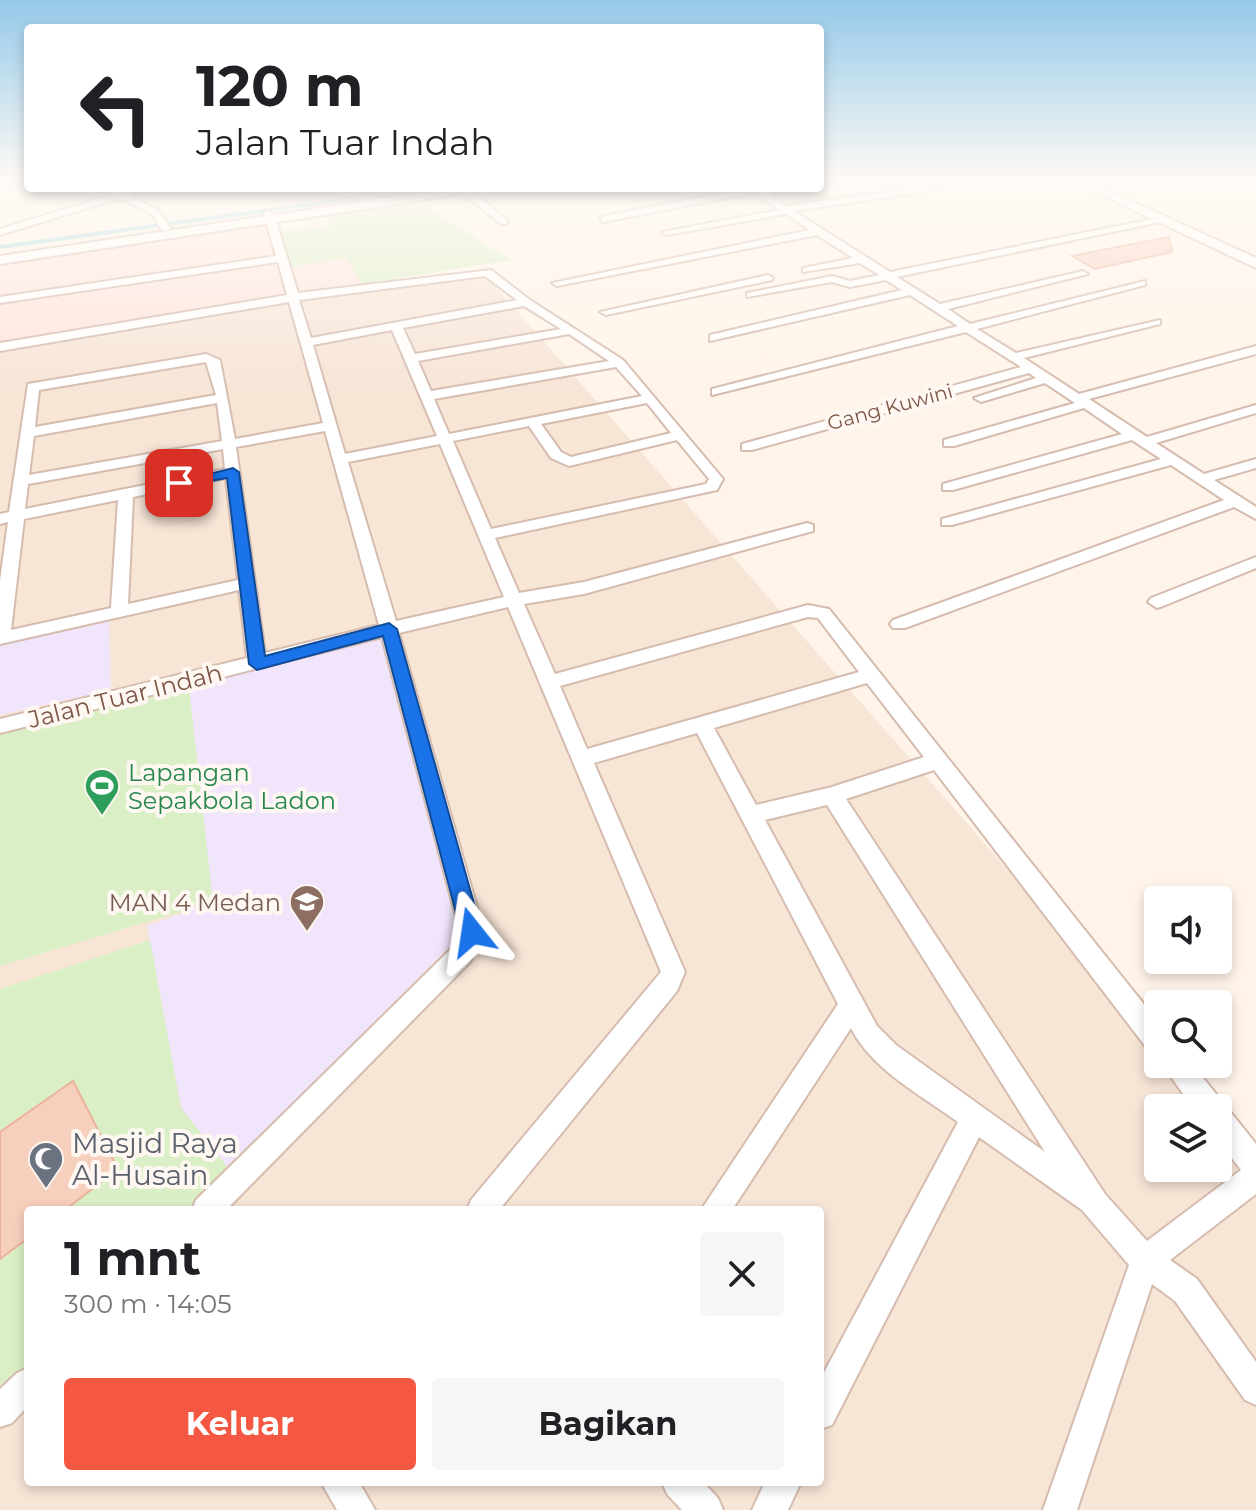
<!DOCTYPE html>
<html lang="id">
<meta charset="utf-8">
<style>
body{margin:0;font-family:Montserrat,sans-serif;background:#f6f6f6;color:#202124;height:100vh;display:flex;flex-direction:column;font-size:30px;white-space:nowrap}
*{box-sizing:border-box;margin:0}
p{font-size:26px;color:#757577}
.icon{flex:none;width:44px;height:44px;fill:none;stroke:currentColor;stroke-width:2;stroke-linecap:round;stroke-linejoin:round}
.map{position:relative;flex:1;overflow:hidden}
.side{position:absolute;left:24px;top:1206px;width:800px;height:280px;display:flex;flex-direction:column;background:#fff;border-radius:8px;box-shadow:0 4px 12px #0003}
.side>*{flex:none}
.banner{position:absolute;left:24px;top:24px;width:800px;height:168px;border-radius:8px;box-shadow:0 4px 12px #0003;background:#fff;color:#202124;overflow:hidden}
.fabs{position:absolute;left:1144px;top:886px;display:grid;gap:16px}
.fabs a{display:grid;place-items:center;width:88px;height:88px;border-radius:8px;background:#fff;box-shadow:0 4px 12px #0003;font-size:40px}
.pin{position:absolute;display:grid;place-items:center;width:68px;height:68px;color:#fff;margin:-34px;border-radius:16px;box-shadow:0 4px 12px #0006}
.me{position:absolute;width:88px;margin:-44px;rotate:345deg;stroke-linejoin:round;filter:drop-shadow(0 0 6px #0008)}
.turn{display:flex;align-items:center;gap:28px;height:168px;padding:0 40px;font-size:36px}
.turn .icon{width:104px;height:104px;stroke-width:2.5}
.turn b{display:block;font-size:56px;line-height:68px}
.round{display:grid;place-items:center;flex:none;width:84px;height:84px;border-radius:8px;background:#f6f6f6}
.summary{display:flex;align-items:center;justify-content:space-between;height:136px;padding:0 40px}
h1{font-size:48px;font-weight:700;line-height:60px}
.cta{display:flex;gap:16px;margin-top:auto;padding:16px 40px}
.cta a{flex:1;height:92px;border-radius:8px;background:#f55842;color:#fff;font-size:32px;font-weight:700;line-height:92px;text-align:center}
.cta a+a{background:#f6f6f6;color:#202124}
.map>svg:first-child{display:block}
.residential{fill:#f7e5d6;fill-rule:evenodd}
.commercial{fill:#ffe3dd}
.education{fill:#f1e5fb}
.green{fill:#daefc5}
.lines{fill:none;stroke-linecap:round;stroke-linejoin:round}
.stream{stroke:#9fdbde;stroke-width:4}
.building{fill:#f7cfbd;stroke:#ecb29c;stroke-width:2}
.minor-casing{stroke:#d5bcaf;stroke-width:4}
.tertiary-casing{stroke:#d5bcaf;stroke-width:4}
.secondary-casing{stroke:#dbbdae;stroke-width:4}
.minor{fill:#fff;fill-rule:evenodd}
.tertiary{fill:#fff;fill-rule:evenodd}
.secondary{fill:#fff;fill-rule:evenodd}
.route{fill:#1a73e8;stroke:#114b97;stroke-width:2}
.labels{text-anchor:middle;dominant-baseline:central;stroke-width:8;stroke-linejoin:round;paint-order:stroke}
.far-street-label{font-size:20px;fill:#7d5648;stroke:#fff8f2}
.street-label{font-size:24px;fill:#7d5648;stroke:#fff8f2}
.leisure-label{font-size:24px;fill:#27864d;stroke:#fff8f2;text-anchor:start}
.education-label{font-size:24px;fill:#785e54;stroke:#fff8f2;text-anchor:end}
.near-worship-label{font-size:28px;fill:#5b616d;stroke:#fff8f2;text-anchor:start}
</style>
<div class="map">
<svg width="1256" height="1510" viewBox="0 0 1256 1510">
<rect width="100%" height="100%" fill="#fff4e9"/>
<!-- residential -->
<path class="residential" d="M482,271l676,770v23h20l39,44h-59v60h60v-59l38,44v357h-1256v-1165zM28,1210h792v272h-792z"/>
<!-- commercial -->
<g class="commercial">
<polygon points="269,220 288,296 0,345 0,267 14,259"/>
<polygon points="347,258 362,284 297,295 290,267"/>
</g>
<!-- education -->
<g class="education">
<polygon points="109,616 111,690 0,715 0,638"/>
<polygon points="385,635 465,940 233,1174 181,1108 147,926 213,902 194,756 189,687"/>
</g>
<!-- green -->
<g class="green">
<polygon points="417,201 511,260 362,284 347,258 290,267 280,232 330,226 327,212"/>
<polygon points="189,687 213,902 0,966 0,732"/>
<polygon points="150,940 181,1108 233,1174 195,1210 28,1210 28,1369 0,1396 0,989"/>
</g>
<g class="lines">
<!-- stream -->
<polyline class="stream" points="0,247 430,188"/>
</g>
<!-- building -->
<g class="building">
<polygon points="1169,237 1172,252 1095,269 1072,256"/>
<polygon points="73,1081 118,1169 65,1210 28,1210 28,1238 0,1259 0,1132"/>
</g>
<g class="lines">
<defs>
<g id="minor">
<polygon points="820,183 833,183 820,187"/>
<polygon points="945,184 942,189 794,211 890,272 1163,217 1160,222 897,277 940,304 1083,271 1088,274 948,309 970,324 1145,281 1145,285 977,329 1016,353 1160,320 1160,324 1024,358 1079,394 1256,346 1256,354 1089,399 1147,437 1256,405 1256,413 1156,443 1204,474 1256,459 1256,468 1214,480 1256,507 1256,519 1234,507 905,628 893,628 890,624 893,620 1224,500 1171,465 952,525 942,525 942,519 1161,459 1132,440 953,490 943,490 943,484 1122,434 1084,408 954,446 944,446 944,440 1075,403 1045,383 981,402 974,398 1036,378 1029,373 752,450 742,450 742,444 1021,367 966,332 712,395 712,389 958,326 910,295 710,341 710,335 902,290 886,280 850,287 832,282 747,297 747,293 832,276 850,281 879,275 860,263 803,272 803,268 853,258 817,235 557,286 552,283 810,230 786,214 667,235 662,232 779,210 754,193 603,222 600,217 747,188 763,191 801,188 770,195 786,206"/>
<polygon points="83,188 120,192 149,188 129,195 158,210 171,229 162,231 152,214 120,198 0,235 0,229 110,195"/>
<polygon points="349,188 365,188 345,195 340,192"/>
<polygon points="463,189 469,189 507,220 507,224 501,224 463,193"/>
<path d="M269,211l5,3 24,79 193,-23 39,30 93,60 100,119 -6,11 -222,48 24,55 65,-11 223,-59 6,2v6l-229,63 -60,10 31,70 253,-69 21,4 329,413v33l-9,-4 -215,-281 -88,29 259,395 42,47 94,-71 -23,-30v-32h-25l-31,-44h30l64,80v50l-86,66 27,19 59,83v43l-11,-5 -70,-99 -23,-17 -75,226h-34l86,-245 -47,-55 -103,-73 -147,288 -12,4v-49l138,-258c-37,-27 -86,-52 -107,-94l-119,182h-31l137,-206 -141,-271 -103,30 91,209 -8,19 -178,219h-32l4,-10 190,-228 -153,-365 -109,26 85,299 -14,30 -244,248h-34l4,-10 258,-254 6,-14 -78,-295 -382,96v-14l247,-61 -8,-68 -239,54v-63l8,-59 -8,2v-10l9,-2 19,-128 178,-30 14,6 15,79 88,-16 -34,-121 -289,49v-8l287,-48 -9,-33 -278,41v-6l276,-41 -12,-42zM485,276l32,24 -206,38 -12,-38zM524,306l37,23 -146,25 -12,-26zM392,330l45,106 -92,18 -32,-109zM569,334l40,27 -178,30 -13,-30zM206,362l10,33 -181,32 4,-37zM616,367l26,29 -193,38 -15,-35zM217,403l5,38 -193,34 5,-39zM647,403l24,30 -100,24 -10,-5 -20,-28zM529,426l22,32 18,8 108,-26 32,39 -3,5 -215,45 -38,-88zM325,431l54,194 -114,28 -29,-206zM440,444l64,153 -108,24 -48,-159zM223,449l2,20 -200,40 3,-25zM226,478l12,102 -110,24 5,-107zM118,500l-7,108 -100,22 13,-111zM808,617l10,1 41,54 -272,77 -27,-63zM867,683l57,74 -92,30 -76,18 -42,-77zM827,805l218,347 -149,-107 -19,-19 -112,-206z"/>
<polygon points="768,275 773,278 772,280 606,315 600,312"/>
<polygon points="1256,557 1256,568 1163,606 1157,608 1148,602 1151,598"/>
<polygon points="28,1368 28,1406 12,1423 0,1427 0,1389 17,1373"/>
<polygon points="321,1482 359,1482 375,1510 337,1510"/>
<polygon points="662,1482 703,1482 718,1498 723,1510 682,1510 667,1494"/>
<polygon points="765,1482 801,1482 788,1510 752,1510"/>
</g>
<polygon id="tertiary" points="380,199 386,203 384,206 0,264 0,256"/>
<g id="secondary">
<polygon points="1076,183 1092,183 1256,258 1256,268"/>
<polygon points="326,188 345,188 381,199 460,188 494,188 380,207"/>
</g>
</defs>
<!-- minor casing -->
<use href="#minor" class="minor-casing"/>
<!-- tertiary casing -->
<use href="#tertiary" class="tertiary-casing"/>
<!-- secondary casing -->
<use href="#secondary" class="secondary-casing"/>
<!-- minor -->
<use href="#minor" class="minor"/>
<!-- tertiary -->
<use href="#tertiary" class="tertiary"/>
<!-- secondary -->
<use href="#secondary" class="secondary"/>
</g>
<!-- sky -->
<linearGradient id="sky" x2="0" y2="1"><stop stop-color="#95c9e9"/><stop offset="0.46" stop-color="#fffaf5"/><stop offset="1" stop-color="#fffaf5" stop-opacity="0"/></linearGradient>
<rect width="1256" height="394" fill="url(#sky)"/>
<!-- route -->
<polygon class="route" points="233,468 239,472 265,656 389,623 397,629 482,932 479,939 472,941 464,939 461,932 383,636 257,670 249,664 227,478 179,487 172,483"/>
<!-- icons -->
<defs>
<symbol id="stadium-pin" viewBox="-11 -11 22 30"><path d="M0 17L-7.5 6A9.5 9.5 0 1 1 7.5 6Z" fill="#2e9e5b" stroke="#fff8f2"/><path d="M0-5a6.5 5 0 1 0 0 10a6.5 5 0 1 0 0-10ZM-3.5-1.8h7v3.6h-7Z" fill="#fff"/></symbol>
<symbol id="school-pin" viewBox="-11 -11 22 30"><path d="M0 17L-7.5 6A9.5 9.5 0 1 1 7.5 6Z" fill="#8d6e63" stroke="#fff8f2"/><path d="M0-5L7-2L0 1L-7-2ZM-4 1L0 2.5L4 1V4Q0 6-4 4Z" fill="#fff"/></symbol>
<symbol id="mosque-pin" viewBox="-11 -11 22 30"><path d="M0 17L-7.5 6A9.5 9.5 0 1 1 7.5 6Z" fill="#6b7280" stroke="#fff8f2"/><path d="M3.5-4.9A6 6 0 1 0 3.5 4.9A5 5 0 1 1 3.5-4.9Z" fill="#fff"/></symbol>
</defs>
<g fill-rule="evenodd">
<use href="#stadium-pin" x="82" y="766" width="40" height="54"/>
<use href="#school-pin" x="287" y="882" width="40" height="54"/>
<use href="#mosque-pin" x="26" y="1139" width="40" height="54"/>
</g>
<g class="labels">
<!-- far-street labels -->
<g class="far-street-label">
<text transform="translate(890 407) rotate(-15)">Gang Kuwini</text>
</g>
<!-- street labels -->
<g class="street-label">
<text transform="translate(125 696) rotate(-14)">Jalan Tuar Indah</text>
</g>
<!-- leisure labels -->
<g class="leisure-label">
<text x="128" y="772">Lapangan<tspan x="128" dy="28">Sepakbola Ladon</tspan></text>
</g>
<!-- education labels -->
<g class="education-label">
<text x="281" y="902">MAN 4 Medan</text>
</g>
<!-- near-worship labels -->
<g class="near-worship-label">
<text x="72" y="1143">Masjid Raya<tspan x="72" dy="32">Al-Husain</tspan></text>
</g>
</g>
</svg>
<div class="fabs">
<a><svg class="icon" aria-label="sound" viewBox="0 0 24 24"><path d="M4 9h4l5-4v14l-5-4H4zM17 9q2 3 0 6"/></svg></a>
<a><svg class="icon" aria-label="search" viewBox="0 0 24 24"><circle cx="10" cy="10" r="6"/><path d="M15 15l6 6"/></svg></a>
<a><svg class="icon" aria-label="layers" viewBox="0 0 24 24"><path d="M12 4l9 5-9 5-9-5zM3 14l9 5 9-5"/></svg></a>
</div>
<div class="pin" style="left:179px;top:483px;background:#d93025"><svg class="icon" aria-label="arrive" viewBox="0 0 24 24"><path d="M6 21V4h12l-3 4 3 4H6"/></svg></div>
<svg class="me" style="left:472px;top:932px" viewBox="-20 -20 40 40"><path d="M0-17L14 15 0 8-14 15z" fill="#1a73e8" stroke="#fff" stroke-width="4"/></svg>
<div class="banner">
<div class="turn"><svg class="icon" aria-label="left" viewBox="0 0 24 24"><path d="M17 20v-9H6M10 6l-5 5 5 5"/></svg><div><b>120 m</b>Jalan Tuar Indah</div></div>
</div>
<section class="side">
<div class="summary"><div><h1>1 mnt</h1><p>300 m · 14:05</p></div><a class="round"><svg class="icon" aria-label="close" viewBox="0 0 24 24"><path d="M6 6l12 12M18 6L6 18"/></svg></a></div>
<div class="cta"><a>Keluar</a><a>Bagikan</a></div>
</section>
</div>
